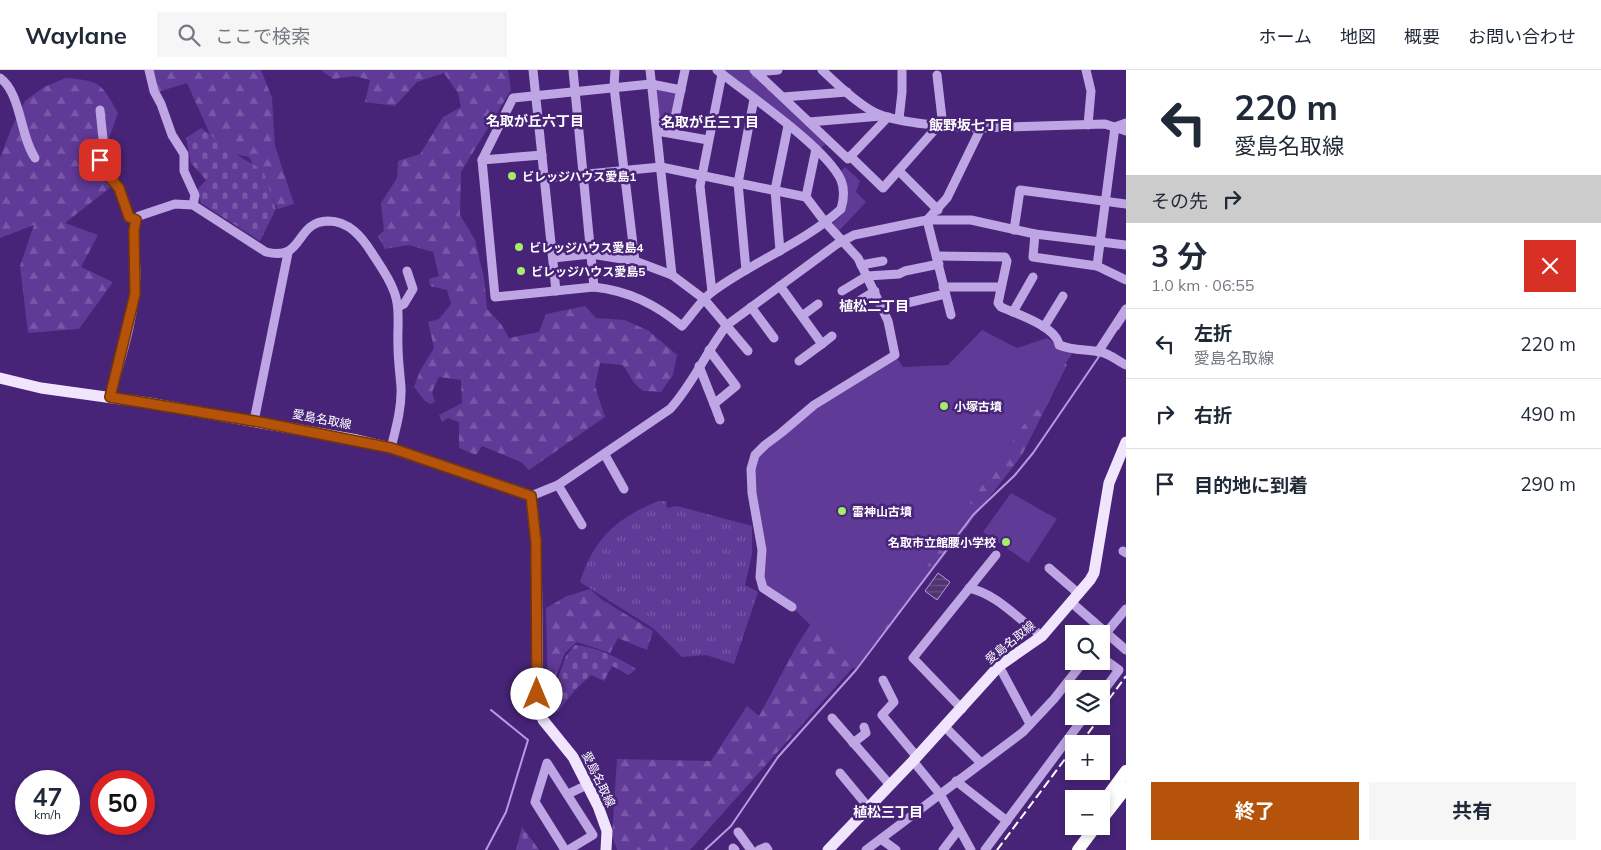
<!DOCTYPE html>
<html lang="ja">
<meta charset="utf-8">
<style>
body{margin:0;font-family:Mulish,"Noto Sans JP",sans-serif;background:#f6f6f7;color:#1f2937;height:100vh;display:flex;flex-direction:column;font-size:19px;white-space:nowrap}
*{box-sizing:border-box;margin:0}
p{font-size:16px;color:#747a83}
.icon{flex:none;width:28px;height:28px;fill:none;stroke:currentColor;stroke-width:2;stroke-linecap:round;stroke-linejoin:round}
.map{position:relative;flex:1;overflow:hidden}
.drawer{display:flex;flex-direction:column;background:#fff;width:475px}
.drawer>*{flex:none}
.guide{background:#fff;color:#1f2937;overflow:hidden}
.controls{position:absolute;left:1065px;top:555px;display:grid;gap:10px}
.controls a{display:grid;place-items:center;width:45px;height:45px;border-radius:0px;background:#fff;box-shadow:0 2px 8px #0003;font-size:25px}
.speed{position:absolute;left:15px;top:700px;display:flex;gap:10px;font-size:25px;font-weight:700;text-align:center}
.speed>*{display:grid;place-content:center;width:65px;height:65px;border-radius:50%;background:#fff;box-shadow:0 2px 8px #0003;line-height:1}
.speed small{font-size:12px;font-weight:400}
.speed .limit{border:8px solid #d22;background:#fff;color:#111}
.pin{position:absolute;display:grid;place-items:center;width:42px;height:42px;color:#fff;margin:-21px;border-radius:10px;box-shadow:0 2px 8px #0006}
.me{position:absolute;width:55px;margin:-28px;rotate:0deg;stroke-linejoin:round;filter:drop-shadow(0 0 4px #0008)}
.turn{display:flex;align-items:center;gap:18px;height:105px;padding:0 25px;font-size:22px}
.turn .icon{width:65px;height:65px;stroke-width:2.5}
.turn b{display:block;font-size:35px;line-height:42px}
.then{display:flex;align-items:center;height:48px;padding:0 25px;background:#0003;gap:10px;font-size:19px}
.round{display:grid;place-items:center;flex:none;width:52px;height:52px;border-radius:0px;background:#f6f6f7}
.head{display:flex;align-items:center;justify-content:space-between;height:85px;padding:0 25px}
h1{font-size:30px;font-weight:700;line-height:38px}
.primary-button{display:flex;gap:10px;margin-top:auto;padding:10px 25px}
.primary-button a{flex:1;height:58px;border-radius:0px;background:#b45309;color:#fff;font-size:20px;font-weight:700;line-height:58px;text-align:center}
.primary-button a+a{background:#f6f6f7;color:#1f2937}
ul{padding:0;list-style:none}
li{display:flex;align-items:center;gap:15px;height:70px;padding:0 25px;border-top:1px solid #e0e1e3}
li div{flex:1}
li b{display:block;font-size:19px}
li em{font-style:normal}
header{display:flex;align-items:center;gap:30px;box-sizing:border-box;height:70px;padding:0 25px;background:#fff;border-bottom:1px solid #e0e1e3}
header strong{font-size:24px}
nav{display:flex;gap:28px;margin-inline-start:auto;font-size:18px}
.search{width:350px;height:45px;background:#f6f6f7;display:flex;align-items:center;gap:12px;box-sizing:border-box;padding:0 18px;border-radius:0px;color:#747a83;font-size:19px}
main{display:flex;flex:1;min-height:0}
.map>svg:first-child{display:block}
.grass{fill:url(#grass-tufts)}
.forest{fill:url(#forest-firs)}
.cemetery{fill:url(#cemetery-stones)}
.park{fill:#603a97}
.water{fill:url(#water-rules);stroke:#b79ae4}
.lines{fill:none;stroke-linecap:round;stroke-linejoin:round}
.stream{stroke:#b79ae4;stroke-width:2}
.minor{stroke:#bea5e3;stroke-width:9}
.major{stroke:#f0e5fc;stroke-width:11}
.highway{stroke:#fff;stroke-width:12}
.rail{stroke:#fff;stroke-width:2;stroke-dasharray:9 4;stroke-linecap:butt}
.route-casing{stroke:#753606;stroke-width:12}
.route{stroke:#b45309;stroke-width:9}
.poi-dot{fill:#a3ed69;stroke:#472478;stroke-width:2}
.labels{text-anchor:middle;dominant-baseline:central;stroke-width:5;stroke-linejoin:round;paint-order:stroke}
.poi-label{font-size:12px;font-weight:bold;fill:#fff;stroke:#472478;text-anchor:start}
.street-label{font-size:12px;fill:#fff;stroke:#472478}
.neighbourhood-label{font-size:14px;font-weight:bold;fill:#fff;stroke:#472478}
</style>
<header>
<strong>Waylane</strong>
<div class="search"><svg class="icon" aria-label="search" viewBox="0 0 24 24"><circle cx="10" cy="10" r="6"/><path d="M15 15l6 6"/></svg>ここで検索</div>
<nav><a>ホーム</a><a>地図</a><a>概要</a><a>お問い合わせ</a></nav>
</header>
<main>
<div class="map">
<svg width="1126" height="780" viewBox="0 0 1126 780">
<defs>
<pattern id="grass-tufts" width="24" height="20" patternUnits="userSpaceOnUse" patternTransform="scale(1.25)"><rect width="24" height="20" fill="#603a97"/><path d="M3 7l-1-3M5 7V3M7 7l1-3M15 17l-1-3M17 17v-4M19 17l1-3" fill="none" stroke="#7858a7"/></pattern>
<pattern id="forest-firs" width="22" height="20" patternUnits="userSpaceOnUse" patternTransform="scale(1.25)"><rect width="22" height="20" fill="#603a97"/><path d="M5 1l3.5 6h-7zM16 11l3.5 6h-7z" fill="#7858a7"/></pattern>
<pattern id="cemetery-stones" width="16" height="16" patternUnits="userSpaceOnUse" patternTransform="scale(1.25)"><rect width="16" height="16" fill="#603a97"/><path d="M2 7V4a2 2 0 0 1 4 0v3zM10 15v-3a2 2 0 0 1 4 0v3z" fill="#7858a7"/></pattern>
<pattern id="water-rules" width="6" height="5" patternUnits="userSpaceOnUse" patternTransform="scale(1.25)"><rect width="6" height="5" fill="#4f3472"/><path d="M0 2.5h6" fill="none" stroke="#695287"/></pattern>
</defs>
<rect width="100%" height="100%" fill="#472478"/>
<!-- grass -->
<g class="grass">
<polygon points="723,0 751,0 828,72 821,78"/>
<path d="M658,431h8l1,7 10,-2 75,20v28l-7,31 13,7 -24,72 -28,-9 -24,2 -28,-28 -74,-47c14,-44 37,-64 78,-81z"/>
</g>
<!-- forest -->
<g class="forest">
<polygon points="154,0 261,0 272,28 275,76 294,134 278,139 249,87 217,80 187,13 158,22 150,2"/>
<polygon points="321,0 508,0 511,20 461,102 460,145 475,170 484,208 487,239 501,254 509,268 539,262 546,244 585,236 596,248 625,250 649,261 677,285 673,305 661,322 643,321 634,313 623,295 600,293 595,316 605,347 529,400 521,392 482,376 476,385 459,378 459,352 448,348 442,352 439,345 462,333 461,310 439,307 432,322 435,332 430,334 425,331 414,317 420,301 434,278 428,252 439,249 451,234 447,220 430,216 429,209 439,206 433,182 409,175 385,179 378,166 384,161 381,133 397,108 398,91 420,84 443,47 461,37 458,23 444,3 417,12 395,36 365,32 370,10 354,6 333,9"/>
<path d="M66,8c35,3 35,5 52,35l-13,36 11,34 -51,40 33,12 -17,32 32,15 -34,47 -51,4 -8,-67 14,-41 -34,13v-80l11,-29 14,-28 19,-14z"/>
<polygon points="1052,274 1067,295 1022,385 890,556 690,780 617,780 612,766 617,689 711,691 747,636 759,646 796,577 830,524"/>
<polygon points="590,519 601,529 653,561 647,580 618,568 610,583 577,572 565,583 548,627 546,538 567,526"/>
</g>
<!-- cemetery -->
<g class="cemetery">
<polygon points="201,58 242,88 263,100 276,139 260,171 201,133 197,120 206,110 191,93 186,68"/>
<path d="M575,575c21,2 43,12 61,24l-7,6 -17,-9 -8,15 -13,-6 -16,15 -17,22 -10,-7 18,-49z"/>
<polygon points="522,757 537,777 539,780 516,780"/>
</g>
<!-- park -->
<g class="park">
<polygon points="655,18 676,22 670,60 658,56"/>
<path d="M845,97l15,14 -4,11 10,10 -28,30 -5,-4v-5c19,-14 14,-32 8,-52z"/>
<polygon points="982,260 1017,278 1047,268 1072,284 856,600 792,537 763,518 751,399 765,375 814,335 895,285 903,297 948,295"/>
<polygon points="1011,423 1057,449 1028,493 983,462"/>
</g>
<!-- water -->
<polygon class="water" points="938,503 950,512 937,530 925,521"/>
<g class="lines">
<!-- stream -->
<g class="stream">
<polyline points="1118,259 1126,247"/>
<polyline points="486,780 506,742 528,670 491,640"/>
<polyline points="705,780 731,756 778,687 856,600 973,445 1015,405 1033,383 1100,285"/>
</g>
<!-- minor -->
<g class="minor">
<polyline points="149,0 154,21 161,34 172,65 184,84 184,101 195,125 193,135"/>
<polyline points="533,0 556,221"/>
<polyline points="573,0 594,217"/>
<polyline points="615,0 614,17 635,191"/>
<polyline points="650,0 672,205"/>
<polyline points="754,0 848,89 888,47"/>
<path d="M822,0c15,14 32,31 50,41 23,13 82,16 109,17"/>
<polyline points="1086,0 1091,21 1088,55"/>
<polyline points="756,2 778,0"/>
<polyline points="937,5 943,57"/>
<path d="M0,8c21,15 20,58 35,80"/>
<path d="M681,20l-30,-6 -138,14 -31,62 13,137 99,-10c35,4 61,17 88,39 10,-11 18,-25 30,-34 41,-31 91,-48 129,-83 3,-10 4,-19 0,-29 -15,-33 -94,-86 -124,-110"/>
<polyline points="783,27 847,22"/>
<polyline points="100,40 103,69 100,96 119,118 129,147 136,150"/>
<polyline points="899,49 902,22 902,0"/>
<polyline points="809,52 881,46"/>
<polyline points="657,61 708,70"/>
<polyline points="672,62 685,0"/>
<polyline points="850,86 883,118 938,56"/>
<polyline points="482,90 542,85"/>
<polyline points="899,101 938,140"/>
<polyline points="545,108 661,97 806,127"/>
<polyline points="1014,160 1020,120 1126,134"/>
<polyline points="1035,164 1033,187 1097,196 1126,210"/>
<polyline points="780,181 775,120 788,56"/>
<path d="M937,186l68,1 2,4 -9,42 3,4c16,7 56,20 58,38 14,6 27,4 42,7 9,2 17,9 25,13"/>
<polyline points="553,188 591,184 635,191 672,205 704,229 748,281"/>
<polyline points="861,195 883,191"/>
<polyline points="1097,196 1115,57 1126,53"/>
<polyline points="746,200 738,113 754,29"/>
<polyline points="780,216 822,274 799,291"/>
<polyline points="943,217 1001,217"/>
<polyline points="842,221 867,206 899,204 905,201 939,194"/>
<polyline points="712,222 700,116 722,4"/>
<polyline points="907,233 945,224"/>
<polyline points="852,235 875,221"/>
<polyline points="398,237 404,234 413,219 407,201"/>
<polyline points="751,237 774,268"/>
<polyline points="1013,242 1033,207"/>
<polyline points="951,245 927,150 971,150 1035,164 1126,175"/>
<polyline points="802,246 818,234"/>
<polyline points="1044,257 1063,226"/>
<polyline points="822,274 832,266"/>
<polyline points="1098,282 1126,239"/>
<polyline points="699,296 714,334 736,316 709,280"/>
<path d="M110,327c11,-39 25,-80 26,-121 1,-17 -8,-47 3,-60l36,-12 18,1 73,47c39,10 28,-30 62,-31 21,0 34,16 44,32 7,11 16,23 21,36 8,18 4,38 5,57 0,14 2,28 3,41 1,20 -5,41 -10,61"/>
<polyline points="714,334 720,350"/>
<polyline points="254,351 288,183"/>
<polyline points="605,385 624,419"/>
<polyline points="558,415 582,455"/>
<path d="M531,426l27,-11 112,-76c23,-25 36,-57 57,-84l110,-81 17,-9 73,-15 20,-22 34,-70 124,-4 21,7"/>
<polyline points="1123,481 1126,483"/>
<polyline points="1049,498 1079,524"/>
<path d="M969,518c28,6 50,32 73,48"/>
<polyline points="1072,533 1126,580"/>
<polyline points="792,537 763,518 760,507 762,480 752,423 751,399 755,385 765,375 781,363 814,335 895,285 888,251 858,188 825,152 806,127 816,79"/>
<polyline points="1101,569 1126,539"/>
<polyline points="1101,587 1119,600 1101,624"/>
<polyline points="999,596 1030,654"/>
<polyline points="883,610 894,632 882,645 917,687"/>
<polyline points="962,639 913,588 996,485"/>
<polyline points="832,648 890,715"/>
<polyline points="945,657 981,693"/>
<polyline points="853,673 866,663 864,657"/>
<polyline points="913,691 940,724 971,780"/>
<polyline points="840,703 869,738"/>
<polyline points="956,711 1007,751"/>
<polyline points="568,724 587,715"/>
<polyline points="738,762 751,780"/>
<polyline points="881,769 896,780"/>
<polyline points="733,778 735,780"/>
<polyline points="565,780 535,732 547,693 593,765 568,780"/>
<polyline points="759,780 766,777 768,780"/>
<polyline points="866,780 1023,662 1054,629 1084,591"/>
<polyline points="943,780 959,759"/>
<polyline points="985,780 1085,646"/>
</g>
<!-- major -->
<g class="major">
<polyline points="0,308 41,318 149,333 357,370 391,378 531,426 536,472 538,636 543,650 573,687 598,736 607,761 606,780"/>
<polyline points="828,780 913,691 999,596 1042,566 1090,510 1094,503 1109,413 1126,372"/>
</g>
<!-- highway -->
<g class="highway">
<polyline points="1101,735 1126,701"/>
<polyline points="1101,750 1126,718"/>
<polyline points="1078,780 1096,756"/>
</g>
<!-- rail -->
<g class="rail">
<polyline points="1101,640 1126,606"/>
<polyline points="1080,674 1101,646"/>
<polyline points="997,780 1074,677"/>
</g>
</g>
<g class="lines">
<defs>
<polyline id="route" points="100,90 100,96 119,118 129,147 136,150 134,160 135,224 110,327 254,351 391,378 531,426 536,472 537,624"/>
</defs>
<!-- route casing -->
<use href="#route" class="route-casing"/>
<!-- route -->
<use href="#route" class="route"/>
</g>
<!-- markers -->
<g class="poi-dot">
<circle cx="512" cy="106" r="5"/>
<circle cx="519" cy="177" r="5"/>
<circle cx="521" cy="201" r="5"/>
<circle cx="944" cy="336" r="5"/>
<circle cx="842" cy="441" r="5"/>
<circle cx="1006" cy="472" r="5"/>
</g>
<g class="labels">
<!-- poi labels -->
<g class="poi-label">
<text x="522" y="106">ビレッジハウス愛島1</text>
<text x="529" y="177">ビレッジハウス愛島4</text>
<text x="531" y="201">ビレッジハウス愛島5</text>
<text x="954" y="336">小塚古墳</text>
<text x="852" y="441">雷神山古墳</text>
<text x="996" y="472" text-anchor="end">名取市立館腰小学校</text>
</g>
<!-- street labels -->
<g class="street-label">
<text transform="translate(322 349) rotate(11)">愛島名取線</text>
<text transform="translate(1010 572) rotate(-39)">愛島名取線</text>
<text transform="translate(599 709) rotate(64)">愛島名取線</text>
</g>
<!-- neighbourhood labels -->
<g class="neighbourhood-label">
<text x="535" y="51">名取が丘六丁目</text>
<text x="710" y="52">名取が丘三丁目</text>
<text x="971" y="55">飯野坂七丁目</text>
<text x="874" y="236">植松二丁目</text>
<text x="888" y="742">植松三丁目</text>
</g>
</g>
</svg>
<div class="controls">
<a><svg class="icon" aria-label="search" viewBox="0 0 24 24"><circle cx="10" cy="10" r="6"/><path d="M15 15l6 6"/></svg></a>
<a><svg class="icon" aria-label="layers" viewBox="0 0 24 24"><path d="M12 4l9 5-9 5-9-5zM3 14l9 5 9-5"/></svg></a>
<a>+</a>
<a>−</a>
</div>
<div class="speed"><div>47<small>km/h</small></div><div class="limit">50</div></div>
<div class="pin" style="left:100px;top:90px;background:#d93025"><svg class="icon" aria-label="arrive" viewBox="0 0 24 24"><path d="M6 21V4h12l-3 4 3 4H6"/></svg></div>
<svg class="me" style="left:537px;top:624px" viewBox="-20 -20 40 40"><circle r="19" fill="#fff"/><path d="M0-13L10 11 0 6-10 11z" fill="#b45309"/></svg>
</div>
<section class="drawer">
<div class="guide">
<div class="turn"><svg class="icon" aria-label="left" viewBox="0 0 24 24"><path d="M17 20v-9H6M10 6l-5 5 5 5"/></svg><div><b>220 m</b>愛島名取線</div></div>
<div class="then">その先<svg class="icon" aria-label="right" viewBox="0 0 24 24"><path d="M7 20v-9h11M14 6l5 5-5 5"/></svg></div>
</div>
<div class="head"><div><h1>3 分</h1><p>1.0 km · 06:55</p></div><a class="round" style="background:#d93025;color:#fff"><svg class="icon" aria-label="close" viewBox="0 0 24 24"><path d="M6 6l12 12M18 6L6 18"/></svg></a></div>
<ul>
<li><svg class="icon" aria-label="left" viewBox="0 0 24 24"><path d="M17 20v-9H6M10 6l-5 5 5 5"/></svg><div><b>左折</b><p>愛島名取線</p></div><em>220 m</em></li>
<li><svg class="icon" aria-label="right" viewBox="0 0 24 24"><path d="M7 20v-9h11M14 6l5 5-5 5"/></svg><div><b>右折</b></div><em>490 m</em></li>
<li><svg class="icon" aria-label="arrive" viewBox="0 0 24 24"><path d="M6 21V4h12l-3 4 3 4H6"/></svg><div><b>目的地に到着</b></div><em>290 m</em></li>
</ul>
<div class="primary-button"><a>終了</a><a>共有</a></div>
</section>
</main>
